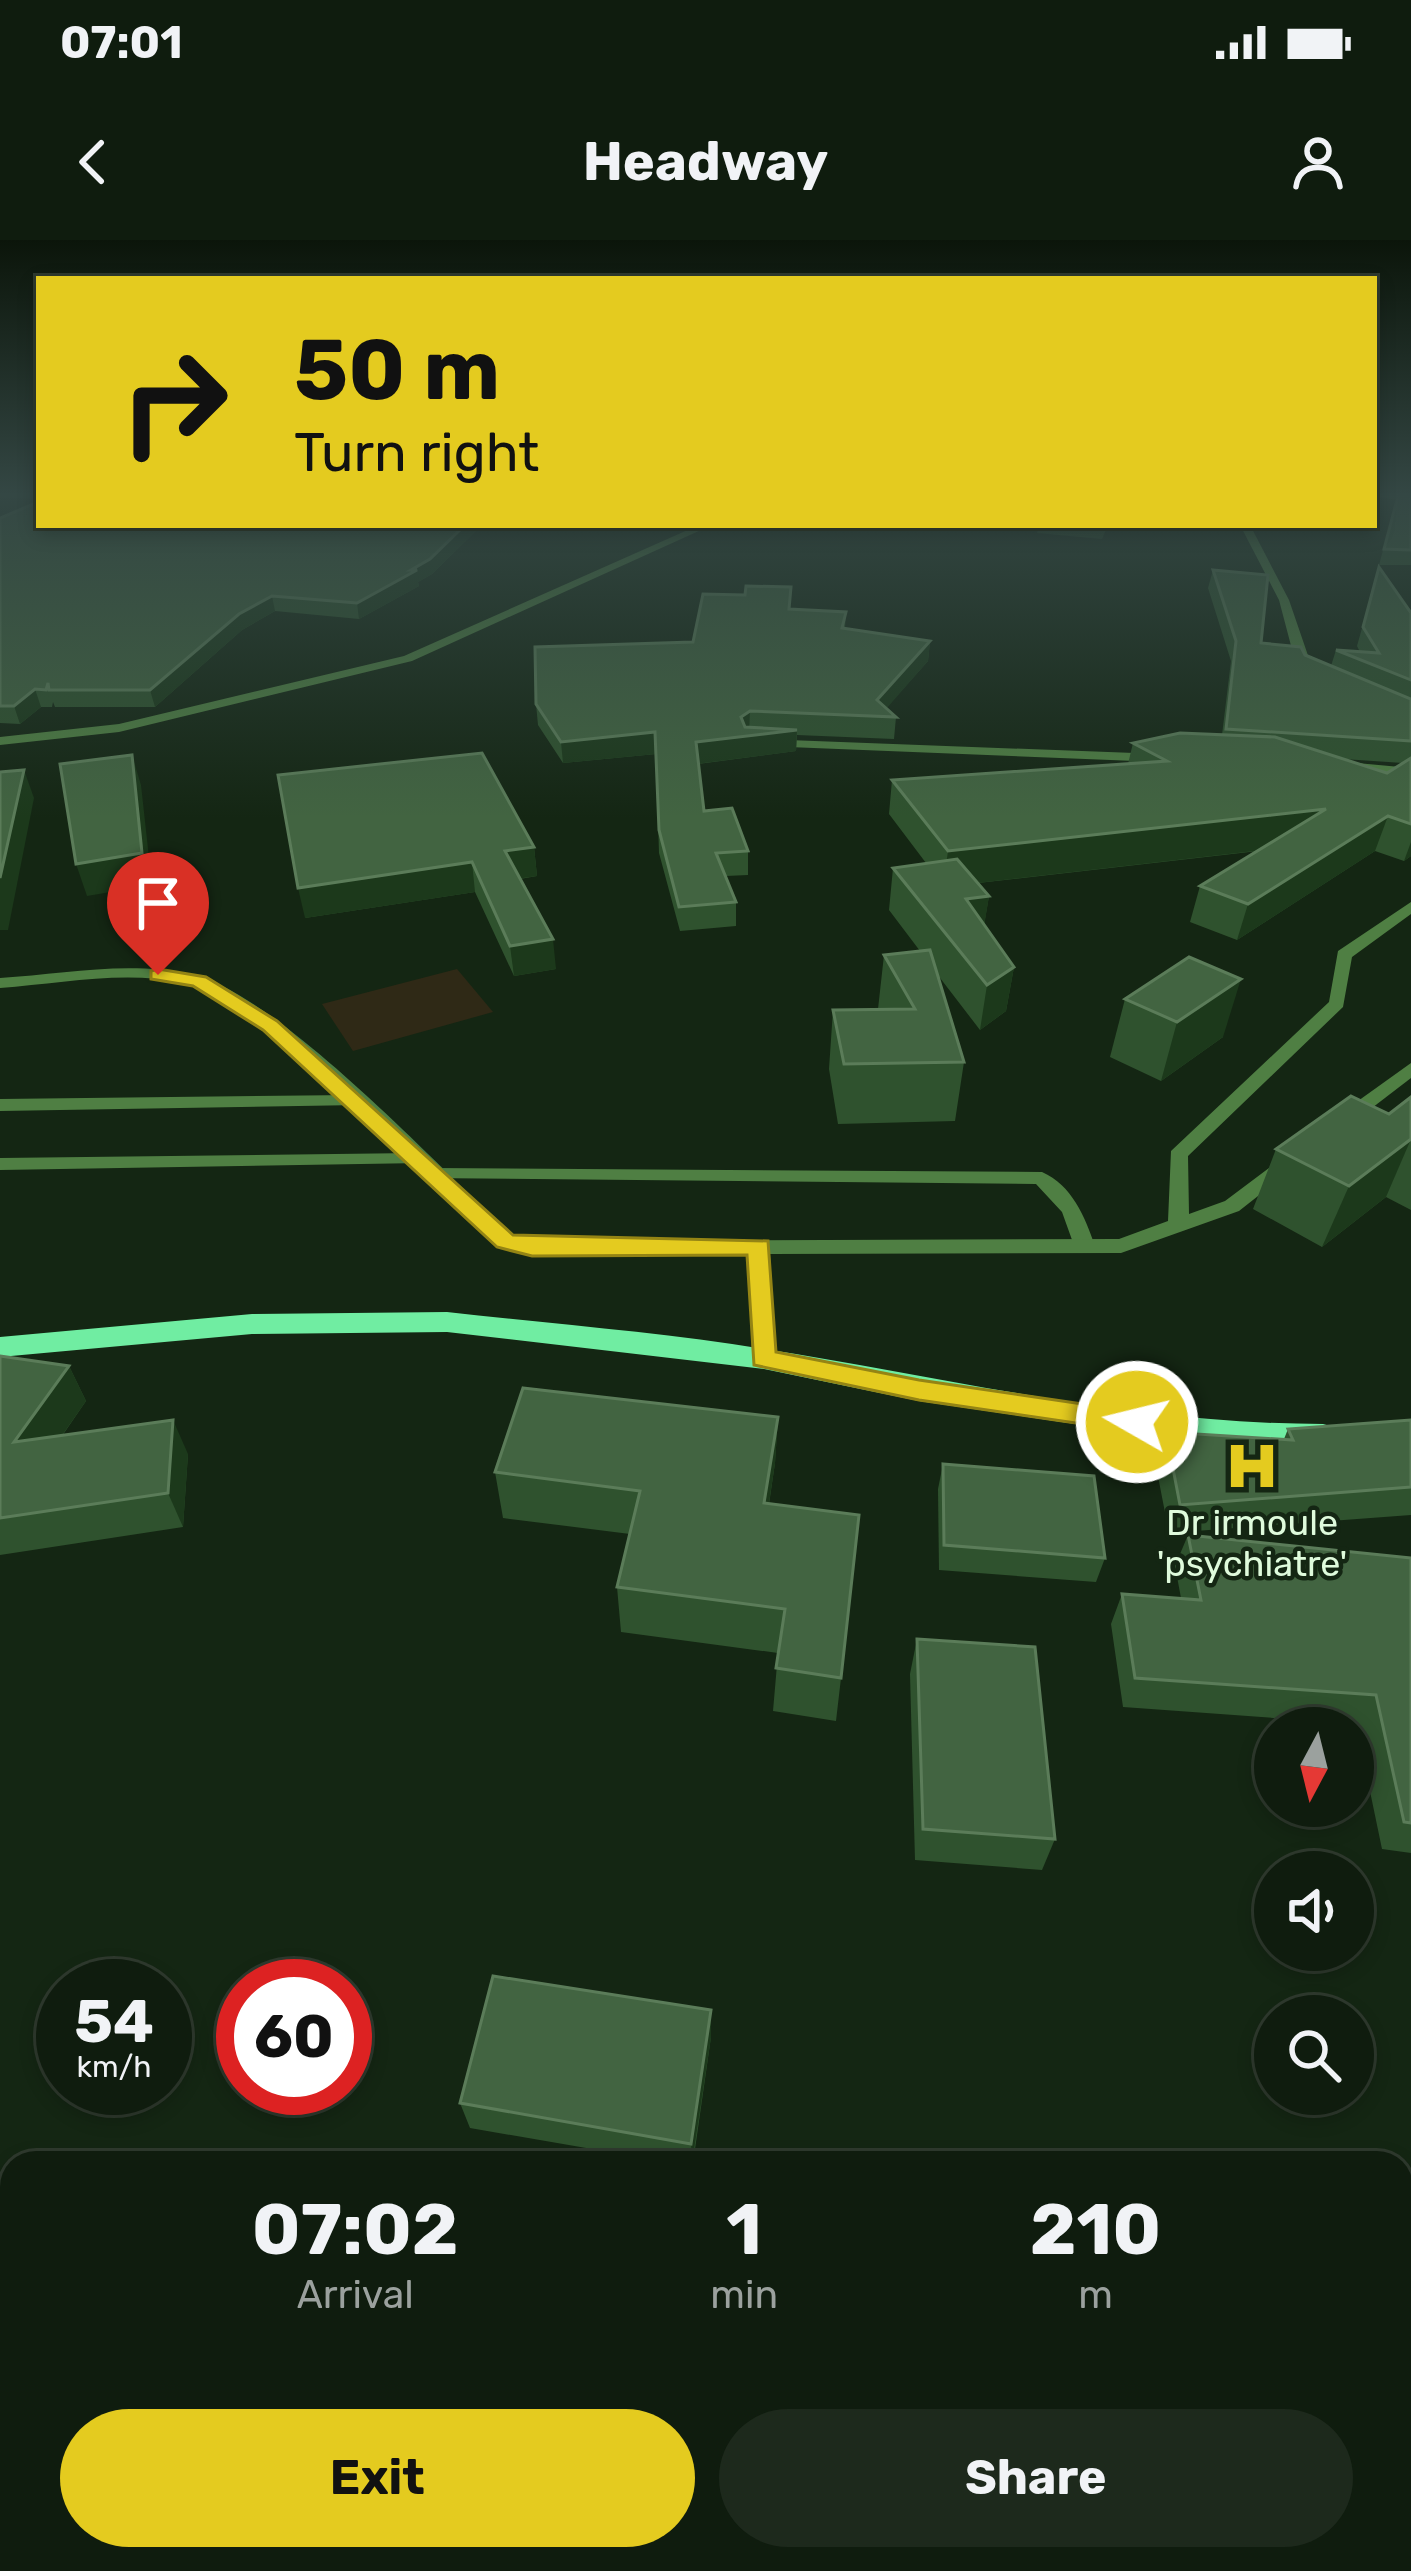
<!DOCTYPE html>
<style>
body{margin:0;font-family:Rubik,sans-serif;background:#1d291c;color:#f1f3f6;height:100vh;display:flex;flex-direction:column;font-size:45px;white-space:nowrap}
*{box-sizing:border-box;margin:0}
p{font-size:39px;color:#9ba19e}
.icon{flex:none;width:66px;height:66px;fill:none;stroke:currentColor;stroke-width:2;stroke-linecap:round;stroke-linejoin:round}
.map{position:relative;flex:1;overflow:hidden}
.panel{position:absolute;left:0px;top:1911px;width:1413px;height:420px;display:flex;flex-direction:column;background:#0f1c0e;border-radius:36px 36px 0 0;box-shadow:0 6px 18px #0003,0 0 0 3px #2f3a2e}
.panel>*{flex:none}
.top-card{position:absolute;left:36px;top:36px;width:1341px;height:252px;border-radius:0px;box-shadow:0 6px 18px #0003,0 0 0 3px #2f3a2e;background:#e4cb1f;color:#111;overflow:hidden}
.needle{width:78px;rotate:187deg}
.fabs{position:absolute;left:1254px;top:1467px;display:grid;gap:24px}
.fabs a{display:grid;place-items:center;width:120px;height:120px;border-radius:50%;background:#0f1c0e;box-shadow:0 6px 18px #0003,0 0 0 3px #2f3a2e;font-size:60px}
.speed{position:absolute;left:36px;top:1719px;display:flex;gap:24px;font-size:60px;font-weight:700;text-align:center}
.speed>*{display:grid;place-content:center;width:156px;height:156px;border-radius:50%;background:#0f1c0e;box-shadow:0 6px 18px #0003,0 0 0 3px #2f3a2e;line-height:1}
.speed small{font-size:30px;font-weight:400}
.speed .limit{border:18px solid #d22;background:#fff;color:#111}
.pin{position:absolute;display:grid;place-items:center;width:102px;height:102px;color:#fff;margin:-123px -51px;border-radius:50% 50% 50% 0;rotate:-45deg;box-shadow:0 0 12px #0007}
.pin .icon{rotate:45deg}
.me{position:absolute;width:132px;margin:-66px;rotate:278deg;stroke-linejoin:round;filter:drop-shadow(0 0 9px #0008)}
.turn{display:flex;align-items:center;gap:42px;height:252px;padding:0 60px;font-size:54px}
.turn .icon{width:156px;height:156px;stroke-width:2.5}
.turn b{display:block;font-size:84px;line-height:102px}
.eta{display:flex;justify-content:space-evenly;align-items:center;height:204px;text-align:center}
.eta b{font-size:72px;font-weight:700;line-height:84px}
.primary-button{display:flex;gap:24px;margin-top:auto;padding:24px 60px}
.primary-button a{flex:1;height:138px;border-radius:72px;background:#e4cb1f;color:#111;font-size:48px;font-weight:700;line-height:138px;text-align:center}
.primary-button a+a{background:#1d291c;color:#f1f3f6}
.status{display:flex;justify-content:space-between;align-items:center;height:84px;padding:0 60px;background:#0f1c0e;direction:ltr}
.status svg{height:33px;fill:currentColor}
header{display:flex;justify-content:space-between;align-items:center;height:156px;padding:0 60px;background:#0f1c0e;font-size:54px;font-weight:700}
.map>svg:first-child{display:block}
.green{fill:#2f2916}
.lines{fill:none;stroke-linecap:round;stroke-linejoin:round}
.service{fill:#4f7f43;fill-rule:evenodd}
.minor{fill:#4f7f43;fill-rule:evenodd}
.tertiary{fill:#4f7f43;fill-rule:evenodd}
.primary{fill:#70eda2;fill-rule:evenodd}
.wall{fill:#2f522e;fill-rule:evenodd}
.shaded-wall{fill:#1c391b}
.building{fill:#426441;stroke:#5b7c59;stroke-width:3}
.route{fill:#e4cb1f;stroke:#948414;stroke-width:3}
.labels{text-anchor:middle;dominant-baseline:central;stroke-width:9;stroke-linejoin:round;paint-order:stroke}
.poi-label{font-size:36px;fill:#dffbdc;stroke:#142613}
</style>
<div class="status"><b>07:01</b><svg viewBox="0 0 49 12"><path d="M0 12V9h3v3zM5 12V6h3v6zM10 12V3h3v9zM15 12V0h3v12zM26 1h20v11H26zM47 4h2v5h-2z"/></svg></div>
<header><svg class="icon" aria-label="back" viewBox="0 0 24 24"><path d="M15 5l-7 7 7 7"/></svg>Headway<svg class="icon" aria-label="person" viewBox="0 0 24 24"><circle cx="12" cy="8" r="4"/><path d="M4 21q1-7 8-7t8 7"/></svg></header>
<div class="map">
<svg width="1411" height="2331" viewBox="0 0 1411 2331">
<rect width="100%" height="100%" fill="#142613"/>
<!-- green -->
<polygon class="green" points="457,729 493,772 353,811 322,764"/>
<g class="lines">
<!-- service -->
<g class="service">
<polygon points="352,855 359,857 359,865 0,871 0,859"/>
<polygon points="415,913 425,919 422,923 0,930 0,918"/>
<path d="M431,928l611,4c30,13 43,45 53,74l-3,5h-16l-14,-39 -26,-28 -612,-6 -3,-4z"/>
</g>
<!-- minor -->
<g class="minor">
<polygon points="1374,252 1411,256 1411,262 1374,256"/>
<polygon points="699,285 712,285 412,421 119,492 0,505 0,497 119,484 404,416"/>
<polygon points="1240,285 1250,285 1289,360 1314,433 1306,433 1294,417 1279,360"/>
<polygon points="759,499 1161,514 1168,518 1161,522 764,506 757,502"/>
<polygon points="1346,522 1411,528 1411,536 1341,529 1339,526"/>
<path d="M1411,662v12l-59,43 -9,50 -155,149 1,58 36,-13 56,-42h14v8l-56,44 -118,42 -351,1 6,105 -12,8 -12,-8 -3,-105 -217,1 -35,-9c-66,-63 -232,-245 -314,-263 -59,-13 -124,1 -183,5v-10c63,-4 130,-18 193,-3 86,20 250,196 319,261l20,5 587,-2 49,-18 3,-70 158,-149 9,-51z"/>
<polygon points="1411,823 1411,838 1351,884 1337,884 1337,876"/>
</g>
<!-- tertiary -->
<g class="tertiary">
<polygon points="0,2033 12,2035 12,2073 0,2071"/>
<polygon points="627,2319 685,2319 690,2331 632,2331"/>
</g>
<!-- primary -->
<path class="primary" d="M447,1072c105,12 212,20 317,37 187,29 368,75 559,75l11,3 4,8 -4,8 -11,3h-99l-305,-45 -155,-32 -317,-37 -195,2 -252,23v-20l252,-23z"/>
</g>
<!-- wall -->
<g class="wall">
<polygon points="0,252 39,252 39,285 482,285 432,334 418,342 419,346 359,379 275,371 242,390 155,467 55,467 53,462 52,467 41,467 20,484 0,483 0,278 36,263 37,259 0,257"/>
<polygon points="1399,252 1411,252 1411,325 1379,325"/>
<polygon points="1039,285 1108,285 1102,299 1037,293"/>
<path d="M1379,327l32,46v243l-7,5 -29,-10 -138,89 -47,-18 10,-36 58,-35 -280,32 11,13 -5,29 30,42 -8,44 -26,19 -43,-56 27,88 -9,59 -117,3 -9,-55 4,-59 45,-1 6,-54 36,-4 -31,-41 4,-42 33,-5 -37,-49 3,-34 236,-16 5,-21 89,-8 9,-74 -23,-73 5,-18 48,73 44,12 26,11 5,-16 24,2 -3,-6zM1343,519l60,4 -16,10z"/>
<polygon points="790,369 846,372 845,388 930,401 928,421 886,468 896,477 894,499 797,495 796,511 698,524 704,571 748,611 748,635 726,636 736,662 736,686 680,691 659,613 656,514 563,523 538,485 536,464 693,402"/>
<polygon points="482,513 534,607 537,636 520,639 556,729 514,736 475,652 305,678"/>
<polygon points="1125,759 1223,797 1161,841 1110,817"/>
<polygon points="1411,857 1411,970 1386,957 1322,1007 1253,969 1276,909 1389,874"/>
<polygon points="0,1116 69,1126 86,1161 62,1196 188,1214 183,1287 0,1315"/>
<polygon points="778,1177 775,1223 769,1264 841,1438 836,1481 773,1471 778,1413 621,1392 617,1347 630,1294 503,1278 495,1232"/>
<polygon points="1411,1180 1411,1275 1169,1293 1155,1221 1166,1192 1284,1199 1288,1189"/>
<polygon points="943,1224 1105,1318 1096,1342 939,1330 938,1249"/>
<polygon points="1188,1295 1411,1318 1411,1613 1382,1609 1356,1484 1123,1467 1111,1384 1122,1354 1181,1358 1175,1326"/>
<polygon points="917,1399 1055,1599 1042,1630 915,1620 910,1434"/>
<polygon points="711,1797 693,1923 673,1923 470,1888 460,1863"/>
</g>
<!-- shaded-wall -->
<g class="shaded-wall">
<polygon points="465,285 482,285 432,334 418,342 419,346 359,379 357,363 411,330"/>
<polygon points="272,356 275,371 242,390 155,467 150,450 239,374"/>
<polygon points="930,401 928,421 879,477 877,460"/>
<polygon points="35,449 41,467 20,484 14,466"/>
<polygon points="750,471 749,493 797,490 796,511 696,524 696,502"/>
<polygon points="655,492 656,514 563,523 561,502"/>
<polygon points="132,515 141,545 152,645 87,656 76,624"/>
<polygon points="24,530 34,558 8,690 0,690 0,638"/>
<polygon points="1326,569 1315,604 943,647 948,611"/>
<polygon points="1388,576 1375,611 1237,700 1248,664"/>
<polygon points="1411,602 1411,616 1404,621"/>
<polygon points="534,607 537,636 509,640 505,611"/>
<polygon points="472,622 475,652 305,678 298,648"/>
<polygon points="989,656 982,699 966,659"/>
<polygon points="553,699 556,729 514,736 510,706"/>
<polygon points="1014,727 1006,771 980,790 987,745"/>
<polygon points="1241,739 1223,797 1161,841 1177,782"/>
<polygon points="1411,899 1386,957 1322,1007 1349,946"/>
<polygon points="69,1126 86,1161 33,1237 14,1202"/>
<polygon points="778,1177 775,1223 762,1309 764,1263"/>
<polygon points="173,1180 188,1214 183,1287 168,1253"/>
<polygon points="711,1770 711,1797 692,1923 691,1904"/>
</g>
<!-- building -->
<g class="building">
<polygon points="1399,252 1411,252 1411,310 1384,309"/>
<polygon points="39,254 39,285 465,285 430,319 411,330 417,330 357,363 272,356 239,374 150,450 49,450 48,443 46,450 35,449 14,466 0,466 0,278 36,263"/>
<polygon points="1379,327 1411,373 1411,440 1336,410 1379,413 1363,387"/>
<polygon points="1213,330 1268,335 1261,403 1301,407 1305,415 1411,459 1411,501 1226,489 1236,401"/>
<polygon points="746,346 791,347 789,369 846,372 842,388 930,401 877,460 896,477 750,471 741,477 745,487 797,490 696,502 704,571 732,568 748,611 716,613 736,662 679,667 659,590 655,492 561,502 536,464 535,407 693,402 703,354 745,355"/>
<polygon points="1180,493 1275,497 1387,533 1411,518 1411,584 1388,576 1248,664 1200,646 1326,569 948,611 892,540 1167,521 1133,503"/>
<polygon points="482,513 534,607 505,611 553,699 510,706 472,622 298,648 278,535"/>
<polygon points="132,515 142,613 76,624 60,524"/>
<polygon points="24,530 0,638 0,532"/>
<polygon points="957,619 989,656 966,659 1014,727 987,745 893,628"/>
<polygon points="930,710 964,822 844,824 833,770 915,769 884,715"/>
<polygon points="1189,717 1241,739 1177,782 1125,759"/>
<polygon points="1351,856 1389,874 1411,857 1411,899 1349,946 1276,909"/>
<polygon points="0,1116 69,1126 14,1202 173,1180 168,1253 0,1278"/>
<polygon points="523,1148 778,1177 764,1263 859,1275 841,1438 776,1428 785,1369 617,1347 640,1251 495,1232"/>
<polygon points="1411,1180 1411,1247 1180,1265 1166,1192 1293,1200 1288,1189"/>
<polygon points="943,1224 1094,1236 1105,1318 944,1305"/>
<polygon points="1188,1295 1411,1318 1411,1583 1404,1582 1376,1455 1135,1438 1122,1354 1201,1360"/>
<polygon points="917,1399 1035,1407 1055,1599 923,1589"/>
<polygon points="493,1736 711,1770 691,1904 460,1863"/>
</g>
<!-- sky -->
<linearGradient id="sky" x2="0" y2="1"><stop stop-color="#0b150a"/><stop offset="0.44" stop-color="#344744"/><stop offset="1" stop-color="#344744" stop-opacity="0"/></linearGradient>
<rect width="1411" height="578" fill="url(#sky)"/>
<!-- route -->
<polygon class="route" points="158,729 206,737 277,781 513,995 768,1001 776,1112 919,1140 1137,1172 1151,1182 1137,1192 919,1160 754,1125 747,1015 532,1016 497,1007 263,790 193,746 151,739 151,731"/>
<!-- icons -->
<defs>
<symbol id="hospital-bare" viewBox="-9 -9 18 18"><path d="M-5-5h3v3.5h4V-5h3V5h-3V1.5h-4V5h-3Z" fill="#e4cb1f" stroke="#142613" stroke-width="2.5" paint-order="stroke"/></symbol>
</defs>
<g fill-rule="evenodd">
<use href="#hospital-bare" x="1214" y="1188" width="76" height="76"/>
</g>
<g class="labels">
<!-- poi labels -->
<g class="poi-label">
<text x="1252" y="1282">Dr irmoule<tspan x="1252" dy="41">'psychiatre'</tspan></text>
</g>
</g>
</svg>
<div class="fabs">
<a><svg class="needle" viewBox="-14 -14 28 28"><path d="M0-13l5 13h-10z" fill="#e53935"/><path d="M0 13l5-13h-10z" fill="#9ba19e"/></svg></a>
<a><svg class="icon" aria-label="sound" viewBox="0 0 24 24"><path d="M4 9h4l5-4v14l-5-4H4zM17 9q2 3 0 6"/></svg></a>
<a><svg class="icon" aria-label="search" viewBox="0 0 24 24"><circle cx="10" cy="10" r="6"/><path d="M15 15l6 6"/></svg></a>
</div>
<div class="speed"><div>54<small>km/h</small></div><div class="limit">60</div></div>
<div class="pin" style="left:158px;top:735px;background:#d93025"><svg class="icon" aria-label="arrive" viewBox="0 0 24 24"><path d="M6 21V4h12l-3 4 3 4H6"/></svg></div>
<svg class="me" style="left:1137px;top:1182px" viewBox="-20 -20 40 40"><circle r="17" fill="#e4cb1f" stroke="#fff" stroke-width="3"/><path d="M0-11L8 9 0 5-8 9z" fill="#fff"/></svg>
<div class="top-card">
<div class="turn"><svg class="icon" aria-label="right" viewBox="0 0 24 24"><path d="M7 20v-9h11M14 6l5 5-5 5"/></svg><div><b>50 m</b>Turn right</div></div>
</div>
<section class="panel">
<div class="eta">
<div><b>07:02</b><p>Arrival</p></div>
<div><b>1</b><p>min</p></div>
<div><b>210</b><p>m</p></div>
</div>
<div class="primary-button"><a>Exit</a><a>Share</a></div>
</section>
</div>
